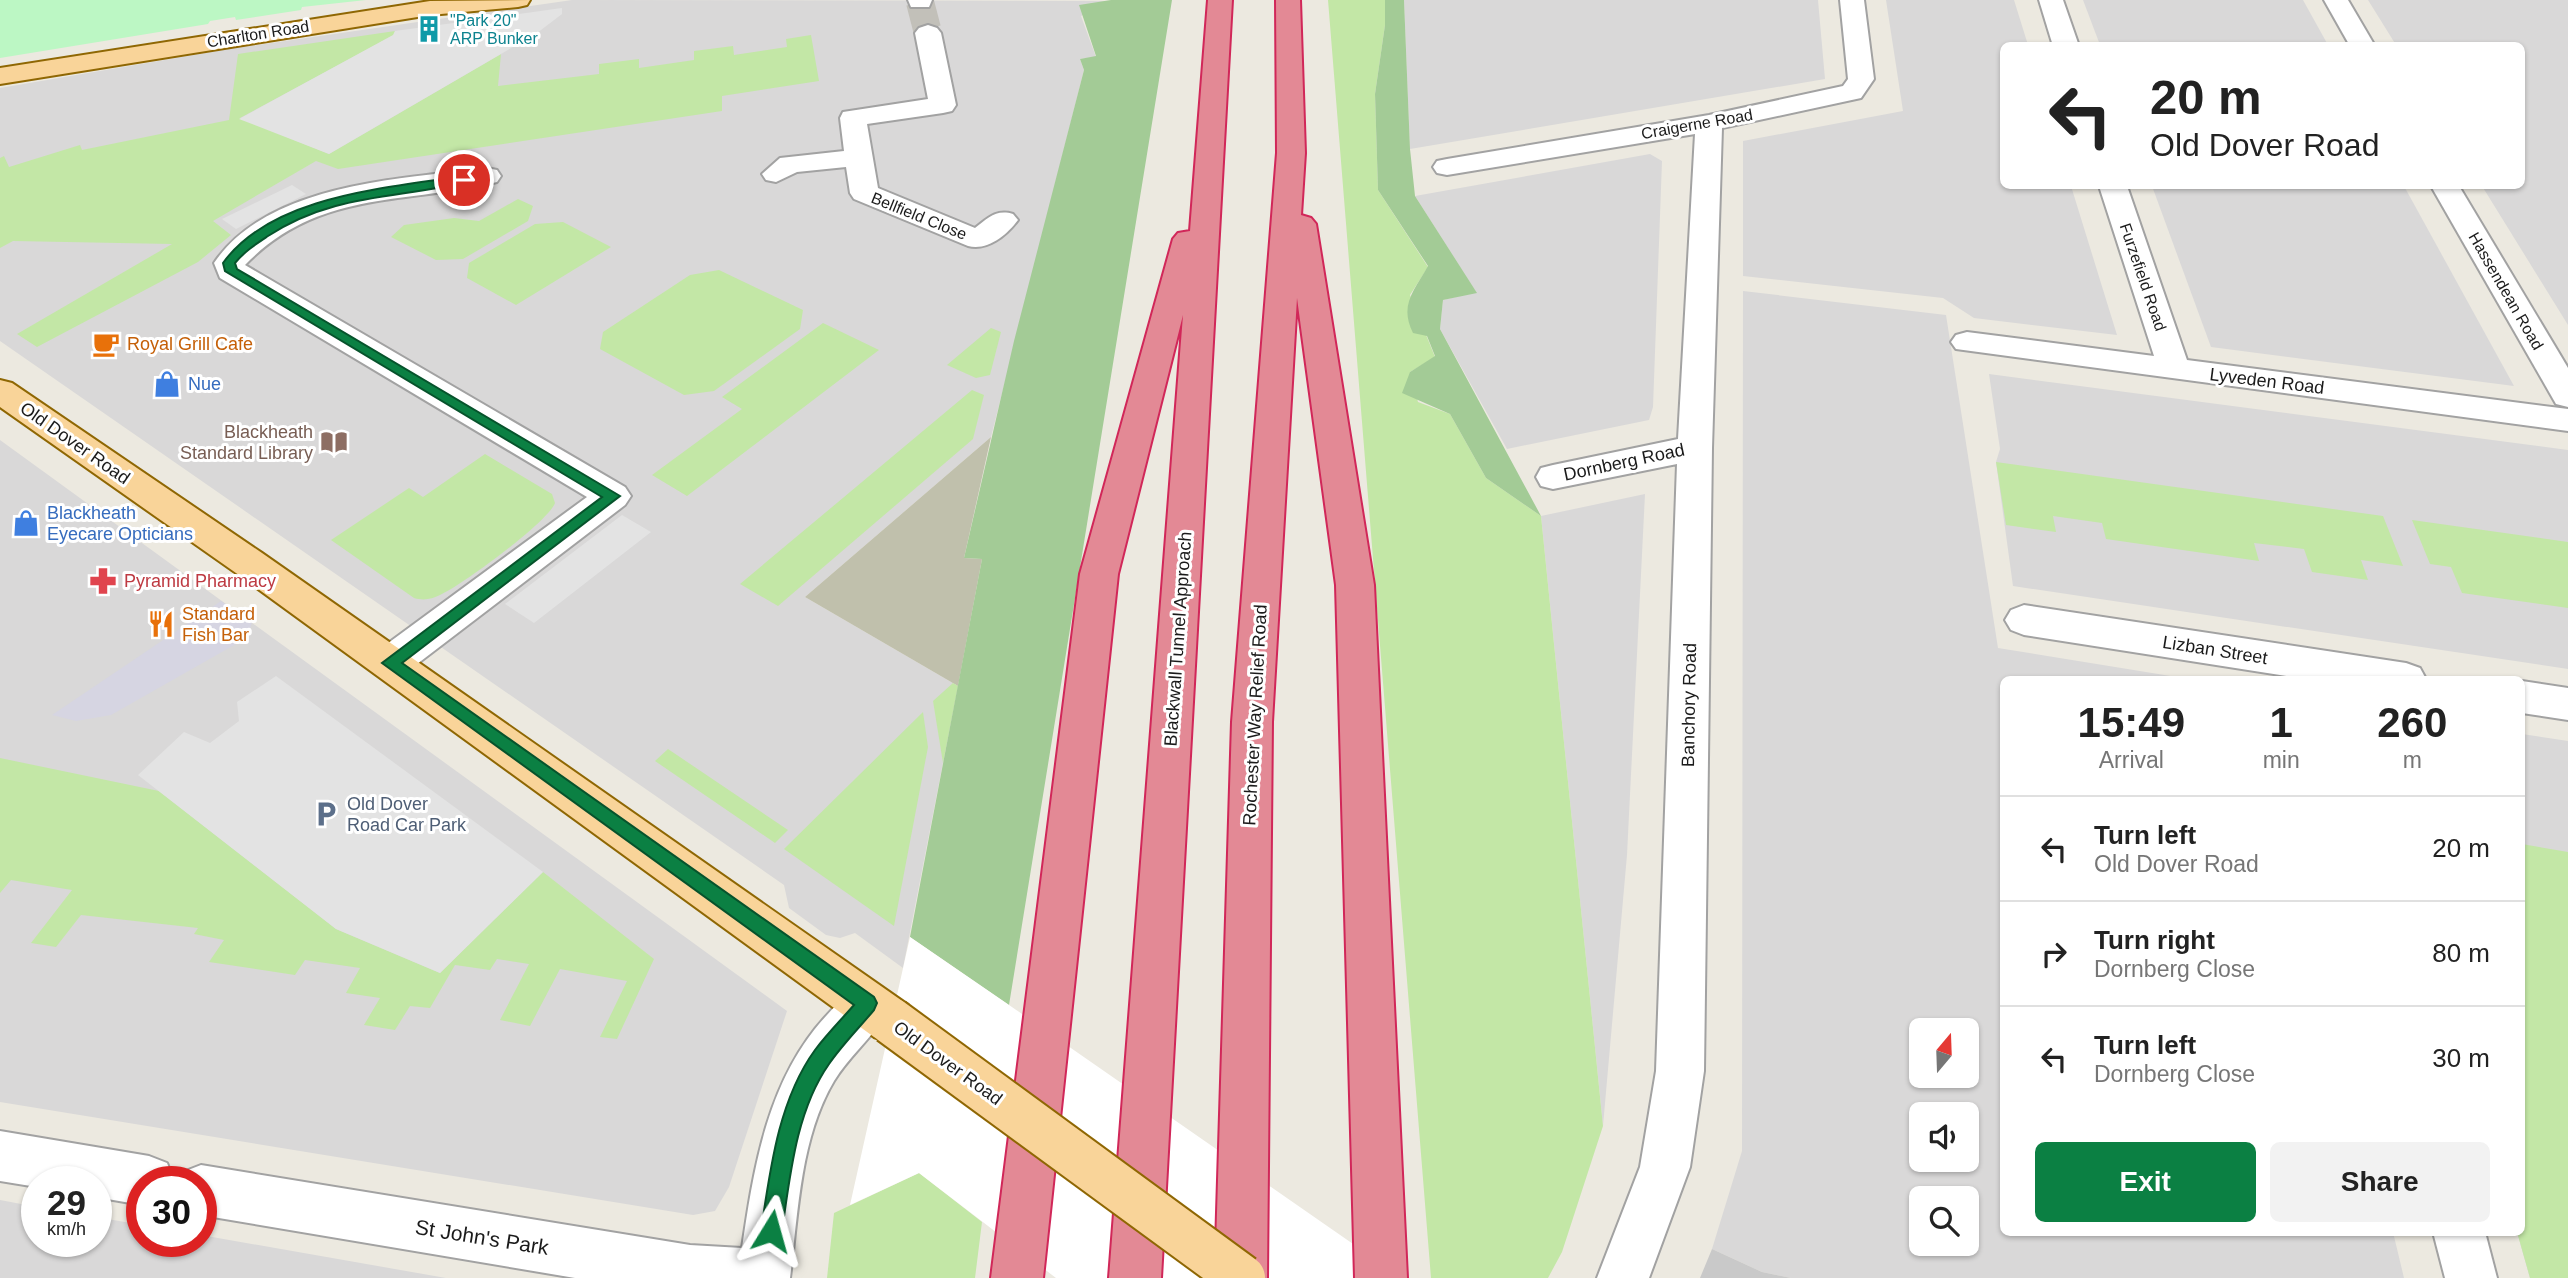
<!DOCTYPE html>
<style>
body{margin:0;font-family:Arial,sans-serif;background:#f2f2f2;color:#222;height:100vh;display:flex;flex-direction:column;font-size:26px;white-space:nowrap}
*{box-sizing:border-box;margin:0}
p{font-size:23px;color:#767676}
.icon{flex:none;width:38px;height:38px;fill:none;stroke:currentColor;stroke-width:2;stroke-linecap:round;stroke-linejoin:round}
.map{position:relative;flex:1;overflow:hidden}
.details{position:absolute;left:2000px;top:676px;width:525px;height:560px;display:flex;flex-direction:column;background:#fff;border-radius:10px;box-shadow:0 2px 5px #0004}
.details>*{flex:none}
.banner{position:absolute;left:2000px;top:42px;width:525px;height:147px;border-radius:10px;box-shadow:0 2px 5px #0004;background:#fff;color:#222;overflow:hidden}
.needle{width:46px;rotate:19deg}
.controls{position:absolute;left:1909px;top:1018px;display:grid;gap:14px}
.controls a{display:grid;place-items:center;width:70px;height:70px;border-radius:10px;background:#fff;box-shadow:0 2px 5px #0004;font-size:35px}
.speed{position:absolute;left:21px;top:1166px;display:flex;gap:14px;font-size:35px;font-weight:700;text-align:center}
.speed>*{display:grid;place-content:center;width:91px;height:91px;border-radius:50%;background:#fff;box-shadow:0 2px 5px #0004;line-height:1}
.speed small{font-size:18px;font-weight:400}
.speed .limit{border:10px solid #d22;background:#fff;color:#111}
.pin{position:absolute;display:grid;place-items:center;width:60px;height:60px;color:#fff;margin:-30px;border:4px solid #fff;border-radius:50%;box-shadow:0 2px 7px #0007}
.me{position:absolute;width:77px;margin:-38px;rotate:8deg;stroke-linejoin:round;filter:drop-shadow(0 0 5px #0008)}
.turn{display:flex;align-items:center;gap:24px;height:147px;padding:0 35px;font-size:32px}
.turn .icon{width:91px;height:91px;stroke-width:2.5}
.turn b{display:block;font-size:49px;line-height:60px}
.eta{display:flex;justify-content:space-evenly;align-items:center;height:119px;text-align:center}
.eta b{font-size:42px;font-weight:800;line-height:49px}
.cta{display:flex;gap:14px;margin-top:auto;padding:14px 35px}
.cta a{flex:1;height:80px;border-radius:10px;background:#0b8043;color:#fff;font-size:28px;font-weight:800;line-height:80px;text-align:center}
.cta a+a{background:#f2f2f2;color:#222}
ul{padding:0;list-style:none}
li{display:flex;align-items:center;gap:21px;height:105px;padding:0 35px;border-top:2px solid #e0e0e0}
li div{flex:1}
li b{display:block;font-size:26px}
li em{font-style:normal}
.map>svg:first-child{display:block}
.residential{fill:#d9d8d8;fill-rule:evenodd}
.religious{fill:#c9c9c9}
.construction{fill:#c0c0ac}
.grass{fill:#c3e7a6}
.forest{fill:#a3cb96}
.park{fill:#bcf7c4}
.parking{fill:#e3e3e3}
.plaza{fill:#d6d5e2}
.pier{fill:#fff}
.lines{fill:none;stroke-linecap:round;stroke-linejoin:round}
.minor-tunnel{stroke:#c2c0b9;stroke-width:28;stroke-dasharray:28 14;stroke-linecap:butt}
.minor-casing{stroke:#a2a2a2;stroke-width:4}
.major-casing{stroke:#8f6703;stroke-width:4}
.highway-casing{stroke:#d12759;stroke-width:4}
.minor{fill:#fff;fill-rule:evenodd}
.major{fill:#f9d499;fill-rule:evenodd}
.highway{fill:#e38995;fill-rule:evenodd}
.major-bridge-casing{stroke:#8f6703;stroke-width:50;stroke-linecap:butt}
.major-bridge{stroke:#f9d499;stroke-width:46}
.route{fill:#0b8043;stroke:#07532c;stroke-width:2}
.labels{text-anchor:middle;dominant-baseline:central;stroke-width:6;stroke-linejoin:round;paint-order:stroke}
.far-culture-label{font-size:16px;fill:#0d838f;stroke:#fff;text-anchor:start}
.far-street-label{font-size:16px;fill:#1b1b1b;stroke:#fff}
.food-label{font-size:18px;fill:#c56008;stroke:#fff;text-anchor:start}
.street-label{font-size:18px;fill:#1b1b1b;stroke:#fff}
.shop-label{font-size:18px;fill:#366cbe;stroke:#fff;text-anchor:start}
.education-label{font-size:18px;fill:#785e54;stroke:#fff;text-anchor:end}
.health-label{font-size:18px;fill:#be3a42;stroke:#fff;text-anchor:start}
.service-label{font-size:18px;fill:#4e5e75;stroke:#fff;text-anchor:start}
.near-street-label{font-size:21px;fill:#1b1b1b;stroke:#fff}
</style>
<div class="map">
<svg width="2568" height="1278" viewBox="0 0 2568 1278">
<rect width="100%" height="100%" fill="#ece9e0"/>
<!-- residential -->
<g class="residential">
<polygon points="572,0 1112,1 1081,16 1096,57 1080,59 1084,70 991,437 805,597 958,686 903,968 855,933 840,938 826,935 789,908 784,885 0,341 0,88 229,49"/>
<polygon points="1404,0 1818,0 1825,79 1410,149"/>
<polygon points="1886,0 2014,0 2028,45 2004,46 2004,186 2071,186 2117,335 1974,318 1943,298 1743,276 1743,141 1903,111"/>
<polygon points="2083,0 2303,0 2328,45 2100,45"/>
<polygon points="2368,0 2568,0 2568,325 2482,186 2522,186 2522,46 2396,45"/>
<polygon points="1650,154 1662,161 1653,407 1649,420 1507,449 1440,329 1443,300 1476,292 1415,196"/>
<polygon points="2152,186 2404,186 2514,386 2211,347"/>
<path d="M1743,291l203,24 52,333 191,31h-185v553h389l11,46h-613l-29,-6 -50,-23 30,-98zM1922,1031h45v45h-45zM1922,1115h45v45h-45zM1922,1199h45v45h-45z"/>
<polygon points="1989,374 2568,450 2568,669 2013,586 1996,462 2000,449"/>
<polygon points="0,440 787,1011 729,1187 715,1211 693,1215 0,1102"/>
<polygon points="1645,494 1627,855 1603,1126 1541,516"/>
<polygon points="2522,734 2568,741 2568,1278 2530,1278 2517,1232 2522,1232"/>
<polygon points="0,1200 37,1207 37,1241 96,1241 96,1217 142,1225 142,1241 201,1241 201,1235 446,1278 0,1278"/>
</g>
<!-- religious -->
<polygon class="religious" points="1712,1249 1762,1272 1791,1278 1700,1278"/>
<!-- construction -->
<polygon class="construction" points="991,437 964,558 982,559 958,686 805,597"/>
<!-- grass -->
<g class="grass">
<polygon points="1328,0 1385,0 1385,25 1375,94 1378,190 1428,267 1410,295 1435,357 1410,372 1418,402 1450,414 1486,478 1541,516 1603,1126 1562,1252 1548,1278 1431,1278"/>
<polygon points="395,31 394,35 240,118 329,154 501,54 498,86 599,74 599,64 639,59 639,68 694,60 694,51 733,46 734,55 787,47 786,39 811,35 819,81 722,96 722,111 338,169 316,161 213,221 231,235 198,262 37,347 17,334 172,244 13,241 0,248 0,158 4,156 9,167 80,145 82,150 229,120 238,54"/>
<polygon points="518,199 533,206 528,221 463,259 436,260 391,237 404,225 454,218 479,221"/>
<polygon points="563,222 611,247 516,305 467,278 469,263 535,224"/>
<polygon points="719,270 803,310 800,329 714,391 684,395 600,349 603,332 690,275"/>
<polygon points="823,323 879,350 687,496 652,475 742,409 722,397"/>
<polygon points="991,328 1001,332 990,375 976,378 947,365"/>
<polygon points="972,390 984,395 973,439 778,606 740,584"/>
<path d="M485,454l67,40 3,9c-7,19 -94,83 -115,92 -8,4 -16,6 -26,3l-83,-58 78,-52 14,9z"/>
<polygon points="1996,462 2383,516 2403,566 2361,560 2368,580 2312,572 2304,549 2254,543 2259,561 2106,539 2102,523 2053,516 2056,532 2006,525"/>
<polygon points="2412,520 2568,542 2568,608 2462,593 2451,567 2430,564"/>
<polygon points="953,683 958,686 943,763 933,701"/>
<polygon points="923,712 928,747 894,926 784,849"/>
<polygon points="668,749 788,830 775,843 655,761"/>
<polygon points="0,758 159,791 336,929 440,973 543,872 654,959 617,1039 600,1037 627,981 560,969 530,1026 500,1020 529,964 497,959 490,970 455,965 430,1008 410,1006 395,1030 364,1025 380,998 346,993 360,968 305,960 295,975 209,962 224,940 194,934 198,928 81,915 56,947 31,943 72,890 11,880 0,893"/>
<polygon points="2522,844 2568,852 2568,1278 2530,1278 2517,1232 2522,1232"/>
<polygon points="919,1173 982,1222 975,1278 827,1278 834,1213"/>
</g>
<!-- forest -->
<g class="forest">
<polygon points="1111,0 1172,0 1009,1005 910,937 982,559 964,558 1014,341 1084,70 1080,59 1096,56 1079,5"/>
<path d="M1385,0h19l6,149 5,47 62,97 -34,7 -3,29 101,187 -55,-38 -36,-64 -48,-21 8,-21 25,-16 -8,-20 -14,-3c-14,-28 1,-42 15,-67l-50,-76 -3,-96 10,-69z"/>
</g>
<!-- park -->
<polygon class="park" points="0,0 366,0 302,7 301,10 236,20 235,17 210,21 208,24 0,58"/>
<!-- parking -->
<g class="parking">
<polygon points="562,8 562,14 537,33 329,154 239,119 393,35 395,31"/>
<polygon points="292,185 306,194 236,229 222,219"/>
<polygon points="622,515 651,532 534,623 505,604"/>
<polygon points="276,676 543,872 440,973 336,929 138,775 184,732 210,743 239,721 237,702"/>
</g>
<!-- plaza -->
<polygon class="plaza" points="221,601 252,622 248,635 236,644 111,715 76,721 52,715"/>
<!-- pier -->
<polygon class="pier" points="910,937 1009,1005 1402,1278 1056,1278 919,1173 850,1205"/>
<g class="lines">
<!-- minor-tunnel -->
<polyline class="minor-tunnel" points="920,2 928,33"/>
<defs>
<g id="minor">
<polygon points="908,0 932,0 929,7 911,7"/>
<polygon points="1840,0 1864,0 1874,79 1861,98 1722,128 1712,448 1704,1071 1690,1167 1649,1278 1597,1278 1640,1167 1656,1071 1677,464 1553,489 1541,486 1536,477 1541,468 1553,465 1678,439 1695,134 1447,175 1437,173 1433,167 1437,161 1447,159 1709,115 1843,86 1848,79"/>
<polygon points="2039,0 2063,0 2079,46 2053,46"/>
<polygon points="2324,0 2348,0 2375,46 2350,46"/>
<path d="M928,25l9,3 4,5 15,72 -4,6 -9,2 -76,11 11,64 97,40c13,-10 21,-19 38,-14l5,6c-12,16 -31,31 -50,26l-114,-47 -4,-6 -4,-26 -49,5 -21,10 -10,-2 -4,-6 18,-16 64,-7 -4,-33 3,-6 85,-13 -13,-66 4,-5z"/>
<path d="M487,168l10,2 4,6 -4,6c-93,23 -178,7 -252,83l380,222 6,9 -6,9 -221,169 -14,4 -14,-4 -6,-11 6,-11 211,-155 -367,-219 -6,-15c54,-80 187,-84 273,-95z"/>
<polygon points="2099,186 2127,186 2187,360 2568,409 2568,431 1956,349 1951,342 1956,335 1967,332 2154,356"/>
<polygon points="2431,186 2459,186 2568,368 2568,407 2556,404"/>
<polygon points="2024,605 2406,663 2420,668 2426,679 2306,679 2024,635 2011,630 2005,620 2011,610"/>
<polygon points="2522,681 2568,688 2568,720 2522,713"/>
<path d="M868,982l16,7 7,15c-13,30 -40,49 -57,77 -34,57 -36,133 -44,197h-215l-374,-63v-34h-22l4,-9 18,-7 489,80 52,3c12,-82 26,-170 85,-233 13,-14 23,-26 41,-33z"/>
<polygon points="0,1131 149,1156 167,1163 174,1181 142,1181 142,1205 96,1197 96,1181 37,1181 37,1187 0,1181"/>
<polygon points="2433,1232 2485,1232 2497,1278 2445,1278"/>
</g>
<g id="major">
<polygon points="530,0 527,5 518,7 430,15 0,84 0,68 430,1"/>
<polygon points="0,380 12,383 262,553 908,1005 914,1021 908,1037 891,1043 874,1037 236,573 0,407"/>
</g>
<g id="highway">
<polygon points="1208,0 1232,0 1161,1278 1109,1278 1183,315 1118,574 1043,1278 991,1278 1080,574 1173,239 1178,233 1190,231"/>
<polygon points="1276,0 1300,0 1305,153 1301,215 1311,218 1316,224 1374,585 1407,1278 1355,1278 1336,585 1297,298 1272,722 1267,1278 1215,1278 1232,722 1277,153"/>
</g>
</defs>
<!-- minor casing -->
<use href="#minor" class="minor-casing"/>
<!-- major casing -->
<use href="#major" class="major-casing"/>
<!-- highway casing -->
<use href="#highway" class="highway-casing"/>
<!-- minor -->
<use href="#minor" class="minor"/>
<!-- major -->
<use href="#major" class="major"/>
<!-- highway -->
<use href="#highway" class="highway"/>
<defs>
<polyline id="major-bridge" points="891,1021 1242,1278"/>
</defs>
<!-- major-bridge casing -->
<use href="#major-bridge" class="major-bridge-casing"/>
<!-- major-bridge -->
<use href="#major-bridge" class="major-bridge"/>
</g>
<!-- route -->
<path class="route" d="M464,176l6,4 -2,2c-72,17 -134,11 -200,54 -12,8 -23,15 -33,27l2,6 383,227 -218,167 472,334 3,6 -3,7c-15,18 -32,35 -45,54 -33,47 -39,112 -47,167l-3,7 -8,3 -7,-3 -3,-7c9,-60 17,-130 54,-181 12,-16 26,-30 39,-45l-472,-342 220,-166 -377,-226 -2,-8c49,-68 165,-75 241,-87z"/>
<!-- icons -->
<defs>
<symbol id="building-bare" viewBox="-9 -9 18 18"><path d="M-4-6H4V6H1V3H-1V6H-4ZM-2.5-4.3h1.7v1.8h-1.7ZM.8-4.3h1.7v1.8H.8ZM-2.5-1h1.7V.8h-1.7ZM.8-1h1.7V.8H.8Z" fill="#0f9aa8" stroke="#fff" stroke-width="2.5" paint-order="stroke"/></symbol>
<symbol id="cafe-bare" viewBox="-9 -9 18 18"><path d="M-5.5-4.5H6V0H3Q3 3.5 0 3.5H-2.5Q-5.5 3.5-5.5 0ZM3-3.2v2h1.7v-2ZM-6 4.5H4V6H-6Z" fill="#e8710a" stroke="#fff" stroke-width="2.5" paint-order="stroke"/></symbol>
<symbol id="shop-bare" viewBox="-9 -9 18 18"><path d="M-5-2.5h2.3a2.7 3.5 0 0 1 5.4 0H5L5.5 6h-11ZM-1.5-2.5h3a1.5 2.3 0 0 0-3 0Z" fill="#3f7fe0" stroke="#fff" stroke-width="2.5" paint-order="stroke"/></symbol>
<symbol id="library-bare" viewBox="-9 -9 18 18"><path d="M-6-4Q-3-5.5-.7-3.5V5Q-3 3-6 4ZM6-4Q3-5.5 .7-3.5V5Q3 3 6 4Z" fill="#8d6e63" stroke="#fff" stroke-width="2.5" paint-order="stroke"/></symbol>
<symbol id="pharmacy-bare" viewBox="-9 -9 18 18"><path d="M-2-6h4v4h4v4h-4v4h-4v-4h-4v-4h4Z" fill="#e0444e" stroke="#fff" stroke-width="2.5" paint-order="stroke"/></symbol>
<symbol id="restaurant-bare" viewBox="-9 -9 18 18"><path d="M-5-6h1v4h1v-4h1v4h1v-4h1v5L-1.5 .5V6h-2V.5L-5-1ZM5-6V6H3V1.5H1.5Q1.5-4 5-6Z" fill="#e8710a" stroke="#fff" stroke-width="2.5" paint-order="stroke"/></symbol>
<symbol id="parking-bare" viewBox="-9 -9 18 18"><path d="M-3.5-5.5H1a3.5 3.5 0 0 1 0 7H-1V5.5H-3.5ZM-1-3.4V-.6H.8a1.4 1.4 0 0 0 0-2.8Z" fill="#5c6f8a" stroke="#fff" stroke-width="2.5" paint-order="stroke"/></symbol>
</defs>
<g fill-rule="evenodd">
<use href="#building-bare" x="410" y="10" width="38" height="38"/>
<use href="#cafe-bare" x="87" y="325" width="38" height="38"/>
<use href="#shop-bare" x="148" y="365" width="38" height="38"/>
<use href="#library-bare" x="315" y="423" width="38" height="38"/>
<use href="#shop-bare" x="7" y="504" width="38" height="38"/>
<use href="#pharmacy-bare" x="84" y="562" width="38" height="38"/>
<use href="#restaurant-bare" x="142" y="605" width="38" height="38"/>
<use href="#parking-bare" x="307" y="795" width="38" height="38"/>
</g>
<g class="labels">
<!-- far-culture labels -->
<g class="far-culture-label">
<text x="450" y="20">"Park 20"<tspan x="450" dy="18">ARP Bunker</tspan></text>
</g>
<!-- far-street labels -->
<g class="far-street-label">
<text transform="translate(258 34) rotate(-9)">Charlton Road</text>
<text transform="translate(1697 124) rotate(-10)">Craigerne Road</text>
<text transform="translate(919 216) rotate(22)">Bellfield Close</text>
<text transform="translate(2143 277) rotate(71)">Furzefield Road</text>
<text transform="translate(2506 291) rotate(60)">Hassendean Road</text>
</g>
<!-- food labels -->
<g class="food-label">
<text x="127" y="344">Royal Grill Cafe</text>
<text x="182" y="614">Standard<tspan x="182" dy="21">Fish Bar</tspan></text>
</g>
<!-- street labels -->
<g class="street-label">
<text transform="translate(2267 381) rotate(7)">Lyveden Road</text>
<text transform="translate(75 443) rotate(35)">Old Dover Road</text>
<text transform="translate(1624 462) rotate(-12)">Dornberg Road</text>
<text transform="translate(1178 639) rotate(-86)">Blackwall Tunnel Approach</text>
<text transform="translate(2215 650) rotate(9)">Lizban Street</text>
<text transform="translate(1689 705) rotate(-89)">Banchory Road</text>
<text transform="translate(1255 715) rotate(-87)">Rochester Way Relief Road</text>
<text transform="translate(948 1063) rotate(36)">Old Dover Road</text>
</g>
<!-- shop labels -->
<g class="shop-label">
<text x="188" y="384">Nue</text>
<text x="47" y="513">Blackheath<tspan x="47" dy="21">Eyecare Opticians</tspan></text>
</g>
<!-- education labels -->
<g class="education-label">
<text x="313" y="432">Blackheath<tspan x="313" dy="21">Standard Library</tspan></text>
</g>
<!-- health labels -->
<g class="health-label">
<text x="124" y="581">Pyramid Pharmacy</text>
</g>
<!-- service labels -->
<g class="service-label">
<text x="347" y="804">Old Dover<tspan x="347" dy="21">Road Car Park</tspan></text>
</g>
<!-- near-street labels -->
<g class="near-street-label">
<text transform="translate(482 1237) rotate(9)">St John's Park</text>
</g>
</g>
</svg>
<div class="controls">
<a><svg class="needle" viewBox="-14 -14 28 28"><path d="M0-13l5 13h-10z" fill="#e53935"/><path d="M0 13l5-13h-10z" fill="#767676"/></svg></a>
<a><svg class="icon" aria-label="sound" viewBox="0 0 24 24"><path d="M4 9h4l5-4v14l-5-4H4zM17 9q2 3 0 6"/></svg></a>
<a><svg class="icon" aria-label="search" viewBox="0 0 24 24"><circle cx="10" cy="10" r="6"/><path d="M15 15l6 6"/></svg></a>
</div>
<div class="speed"><div>29<small>km/h</small></div><div class="limit">30</div></div>
<div class="pin" style="left:464px;top:180px;background:#d93025"><svg class="icon" aria-label="arrive" viewBox="0 0 24 24"><path d="M6 21V4h12l-3 4 3 4H6"/></svg></div>
<svg class="me" style="left:771px;top:1231px" viewBox="-20 -20 40 40"><path d="M0-17L14 15 0 8-14 15z" fill="#0b8043" stroke="#fff" stroke-width="4"/></svg>
<div class="banner">
<div class="turn"><svg class="icon" aria-label="left" viewBox="0 0 24 24"><path d="M17 20v-9H6M10 6l-5 5 5 5"/></svg><div><b>20 m</b>Old Dover Road</div></div>
</div>
<section class="details">
<div class="eta">
<div><b>15:49</b><p>Arrival</p></div>
<div><b>1</b><p>min</p></div>
<div><b>260</b><p>m</p></div>
</div>
<ul>
<li><svg class="icon" aria-label="left" viewBox="0 0 24 24"><path d="M17 20v-9H6M10 6l-5 5 5 5"/></svg><div><b>Turn left</b><p>Old Dover Road</p></div><em>20 m</em></li>
<li><svg class="icon" aria-label="right" viewBox="0 0 24 24"><path d="M7 20v-9h11M14 6l5 5-5 5"/></svg><div><b>Turn right</b><p>Dornberg Close</p></div><em>80 m</em></li>
<li><svg class="icon" aria-label="left" viewBox="0 0 24 24"><path d="M17 20v-9H6M10 6l-5 5 5 5"/></svg><div><b>Turn left</b><p>Dornberg Close</p></div><em>30 m</em></li>
</ul>
<div class="cta"><a>Exit</a><a>Share</a></div>
</section>
</div>
